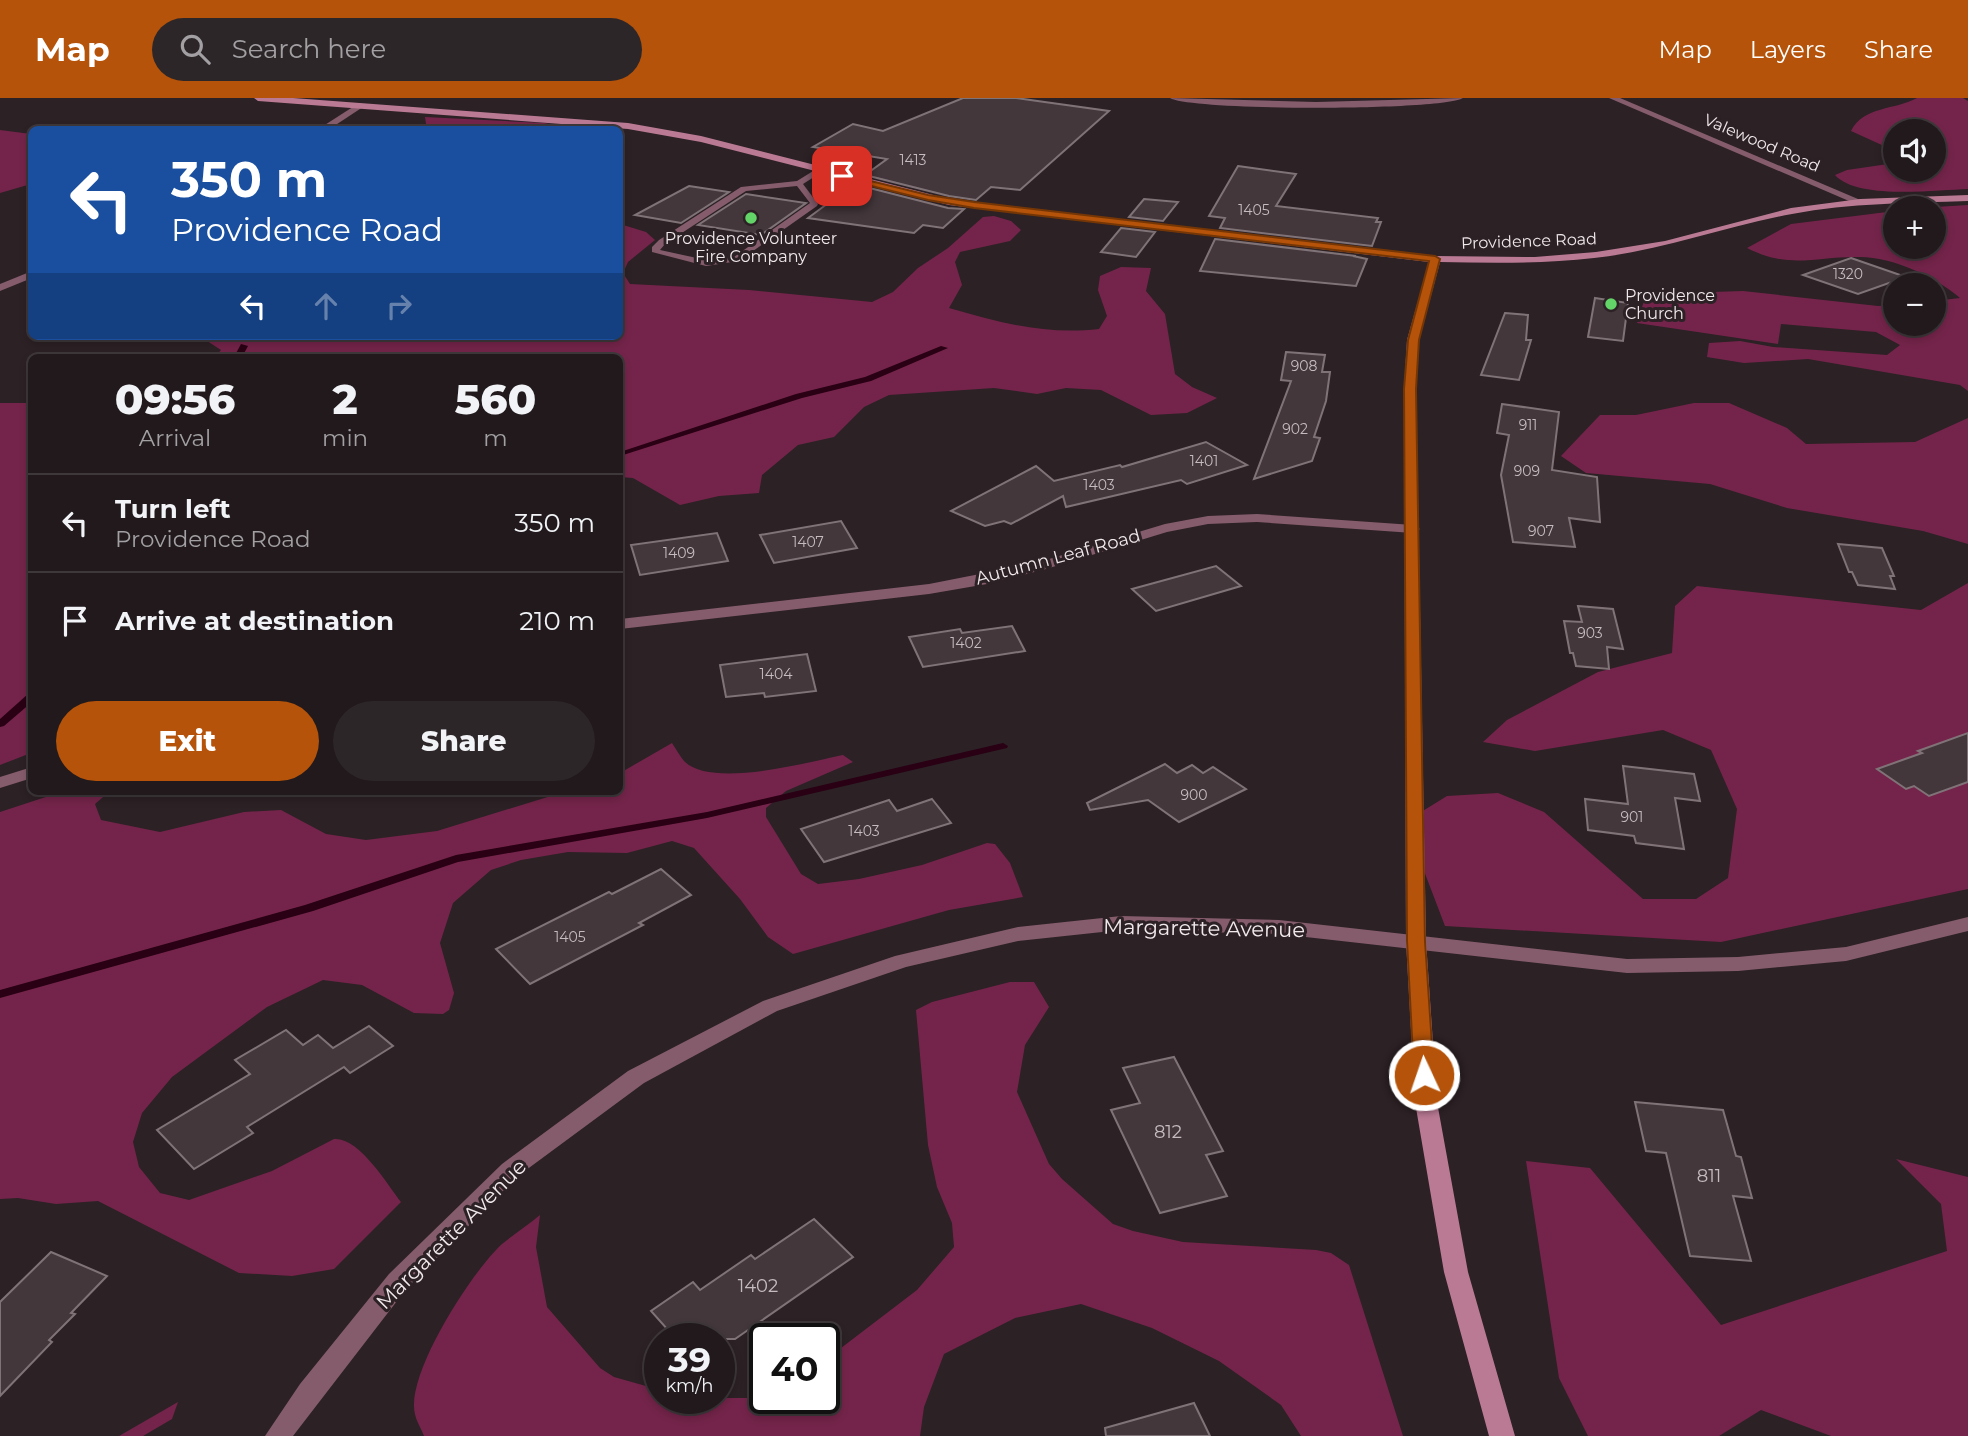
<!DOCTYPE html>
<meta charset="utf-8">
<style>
body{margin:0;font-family:Montserrat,sans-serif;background:#2d2629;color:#f1f3f6;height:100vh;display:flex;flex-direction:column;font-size:26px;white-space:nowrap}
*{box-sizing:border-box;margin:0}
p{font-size:23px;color:#a2a0a3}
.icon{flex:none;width:38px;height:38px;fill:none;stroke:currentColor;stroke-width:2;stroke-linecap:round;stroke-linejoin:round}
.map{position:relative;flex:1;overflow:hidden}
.panel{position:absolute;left:28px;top:256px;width:595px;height:441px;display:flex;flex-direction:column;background:#21191c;border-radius:10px;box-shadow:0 4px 10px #0003,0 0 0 2px #3e383b}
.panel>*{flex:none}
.banner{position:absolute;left:28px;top:28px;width:595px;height:214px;border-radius:10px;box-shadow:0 4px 10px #0003,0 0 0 2px #3e383b;background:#1a4fa0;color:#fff;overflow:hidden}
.buttons{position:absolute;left:1883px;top:21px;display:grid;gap:14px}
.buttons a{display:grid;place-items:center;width:63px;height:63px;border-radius:50%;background:#21191c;box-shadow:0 4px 10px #0003,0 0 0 2px #3e383b;font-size:35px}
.speed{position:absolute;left:644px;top:1225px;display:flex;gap:14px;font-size:35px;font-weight:700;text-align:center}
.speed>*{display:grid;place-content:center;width:91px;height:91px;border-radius:50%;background:#21191c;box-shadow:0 4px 10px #0003,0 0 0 2px #3e383b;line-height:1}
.speed small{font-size:18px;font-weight:400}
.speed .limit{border:4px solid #111;border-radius:10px;background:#fff;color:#111}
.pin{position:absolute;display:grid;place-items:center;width:60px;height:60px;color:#fff;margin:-30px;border-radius:14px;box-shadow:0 4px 10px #0006}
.me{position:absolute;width:77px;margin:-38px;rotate:357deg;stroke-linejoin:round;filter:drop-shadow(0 0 5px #0008)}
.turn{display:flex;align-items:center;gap:24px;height:147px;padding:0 28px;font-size:32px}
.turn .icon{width:91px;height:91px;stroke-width:2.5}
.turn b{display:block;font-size:49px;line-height:60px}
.lanes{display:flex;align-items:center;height:66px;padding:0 28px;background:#0003;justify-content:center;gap:35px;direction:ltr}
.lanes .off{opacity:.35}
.eta{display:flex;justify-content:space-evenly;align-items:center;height:119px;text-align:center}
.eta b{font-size:42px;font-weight:800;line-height:49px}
.button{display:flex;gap:14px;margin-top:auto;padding:14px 28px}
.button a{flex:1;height:80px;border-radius:42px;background:#b45309;color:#fff;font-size:28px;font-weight:800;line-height:80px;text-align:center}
.button a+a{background:#2d2629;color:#f1f3f6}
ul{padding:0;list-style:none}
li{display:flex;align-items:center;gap:21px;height:98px;padding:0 28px;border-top:2px solid #3e383b}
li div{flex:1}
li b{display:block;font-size:26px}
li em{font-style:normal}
header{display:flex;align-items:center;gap:42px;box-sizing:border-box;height:98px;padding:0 35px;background:#b45309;color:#fff}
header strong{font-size:33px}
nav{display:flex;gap:38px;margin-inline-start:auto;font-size:24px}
.search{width:490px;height:63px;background:#2d2629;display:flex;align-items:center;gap:18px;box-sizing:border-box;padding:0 24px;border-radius:38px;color:#a2a0a3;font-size:26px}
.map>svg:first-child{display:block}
.green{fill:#74244a}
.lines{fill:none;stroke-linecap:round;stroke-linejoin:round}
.stream{fill:#290014;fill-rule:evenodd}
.building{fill:#43373b;stroke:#807377;stroke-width:2}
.lane{fill:#855c6c;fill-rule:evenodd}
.street{fill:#855c6c;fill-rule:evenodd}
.secondary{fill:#bb7a94;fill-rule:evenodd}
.route{fill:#b45309;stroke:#753606;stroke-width:2}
.poi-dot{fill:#63d468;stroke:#2c2125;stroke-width:2.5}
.labels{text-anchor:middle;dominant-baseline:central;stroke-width:6;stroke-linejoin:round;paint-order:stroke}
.number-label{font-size:14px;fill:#c5bcbf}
.far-street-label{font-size:16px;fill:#f0e9eb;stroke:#2c2125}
.far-poi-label{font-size:16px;fill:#f0e9eb;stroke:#2c2125}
.street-label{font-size:18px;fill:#f0e9eb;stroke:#2c2125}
.near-number-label{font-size:18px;fill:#c5bcbf}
.near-street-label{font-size:21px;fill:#f0e9eb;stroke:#2c2125}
</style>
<header>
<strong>Map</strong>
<div class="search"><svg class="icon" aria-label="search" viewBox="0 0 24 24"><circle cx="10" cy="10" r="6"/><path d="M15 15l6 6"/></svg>Search here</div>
<nav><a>Map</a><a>Layers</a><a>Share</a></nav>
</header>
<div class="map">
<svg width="1968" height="1338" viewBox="0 0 1968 1338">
<rect width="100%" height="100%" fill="#2c2125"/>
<!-- green -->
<g class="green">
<path d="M1917,0h46l5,3v88c-33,1 -111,11 -133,-14l12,-5 48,-7v7h39v-39h-39v20l-44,-20c12,-25 45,-21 66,-33z"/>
<polygon points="425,19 544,25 576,31 451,31 426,26"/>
<polygon points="0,32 31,36 31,86 0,95"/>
<path d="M1968,107v186l-8,-6 -152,-26 -64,4 -37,-6 2,-14 31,-2 33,6 114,8 13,-10 -24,-13 -95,-8 -3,20 -141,-21 7,-22 20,3 -13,-10 92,-3 135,15 17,-1v19h39v-23l26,-3c-24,-21 -67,-41 -100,-41 -44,-1 -70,13 -113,-9l44,-24 104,-13v36h39v-39h-15z"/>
<path d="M994,118l17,5 10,9 -11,11 -50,11 -5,10 7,23 -13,23c52,15 96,27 150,21l8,-13 -9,-26 2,-14 21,-9 30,1 -5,23 19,23 10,60 17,13 25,11 -30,15 -36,2 -50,-25 -35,-2 -29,6 -43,-6 -105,7 -25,12 -30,30 -36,8 -36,30 -3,18 -40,3 -39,9 -47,-27 -13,-1v-120h-405l6,-7 -20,-13 419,-1v-112l26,8 9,8 -27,22 -5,11 7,11 119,6 123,12 21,-10 25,-24 30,-20 35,-31z"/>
<polygon points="0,305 32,305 31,655 0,667"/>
<polygon points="1694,305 1729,305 1787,330 1806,346 1915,344 1968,320 1968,446 1923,433 1787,410 1710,386 1586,375 1561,358 1600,317 1636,317"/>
<polygon points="1968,485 1968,791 1721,844 1445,828 1416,752 1413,719 1447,698 1498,695 1544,714 1643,801 1696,801 1728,780 1737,711 1711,652 1663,632 1535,653 1483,644 1507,622 1598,574 1672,555 1675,508 1697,488 1921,512"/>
<path d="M672,645c4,6 8,13 12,18 27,28 124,1 159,-6l10,7 -67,29 -20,17v9l35,57 17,10 41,-5 63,-14 65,-22 8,1 15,19 13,34 -74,13 -156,44 -25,-17 -28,-38 -46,-51 -22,-7 -45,12 -59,-1 -47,8 -30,10 -38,33 -13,40 14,50 -5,17 -6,4 -29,-1 -52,-28 -39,-5 -56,27 -95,70 -30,36 -9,29 6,25 21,26 29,7 83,-29 62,-32c25,-2 53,45 67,63l-67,67 -42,7 -53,-3 -141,-72 -42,3 -38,-6 -18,1v-387l64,-21h46l-15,13 6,16 59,12 84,-20 37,-2 45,24 40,6 71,-9 130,-40h53v-18z"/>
<path d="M1010,884h24l15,25 -24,38 -8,47 32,72 13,15 51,45 20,7 50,11 133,8 15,3 18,12 54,171h-102l-20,-31 -62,-44 -67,-33 -71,-24 -66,14 -71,36 -20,53 -4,29h-496c-4,-10 -10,-18 -10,-30 -1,-42 57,-133 88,-162 12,-10 26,-19 38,-29l-4,32 11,60 53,61 14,9 46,13v8h89l16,-7v7h59v-37l93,-71 37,-43 -2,-24 -15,-36 -9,-42 -12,-135 16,-8z"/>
<polygon points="1896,1061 1968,1079 1968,1338 1831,1338 1761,1312 1719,1338 1588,1338 1559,1280 1526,1063 1590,1070 1721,1227 1947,1153 1941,1106"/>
<polygon points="178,1304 172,1321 143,1338 119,1338"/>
</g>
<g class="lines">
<!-- stream -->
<g class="stream">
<polygon points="241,246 248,248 242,259 234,259"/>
<polygon points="941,248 948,250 871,283 802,300 620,358 620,354 796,296 865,279"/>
<polygon points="32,595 32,604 4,628 0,629 0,621 28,596"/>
<polygon points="1003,645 1008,648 1007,650 707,720 458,764 313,813 0,900 0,892 305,807 456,757 707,714"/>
</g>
</g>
<!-- building -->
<g class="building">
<polygon points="963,0 1016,0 1109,13 1020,92 991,89 976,102 949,98 865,77 887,61 813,49 853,26 883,33"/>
<polygon points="1238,68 1296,76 1276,108 1378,120 1376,124 1381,124 1372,148 1220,130 1225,120 1209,118"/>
<polygon points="854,86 948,110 964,111 943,130 923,127 914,135 808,120"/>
<polygon points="689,88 729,94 681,125 635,117"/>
<polygon points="746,96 806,105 761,137 698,127"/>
<polygon points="1144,101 1178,104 1163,123 1129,119"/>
<polygon points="1121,130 1155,134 1136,159 1101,154"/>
<polygon points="1215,141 1356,158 1353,158 1367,161 1356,188 1200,173"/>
<polygon points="1851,160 1906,179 1858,196 1803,177"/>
<polygon points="1595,200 1628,205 1623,243 1588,239"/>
<polygon points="1505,215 1528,217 1526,242 1531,242 1519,282 1481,277"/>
<polygon points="1286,254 1325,257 1322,274 1330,274 1326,303 1314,339 1320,340 1312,363 1254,381 1291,283 1281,282"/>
<polygon points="1502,306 1559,314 1552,372 1597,379 1600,424 1569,420 1575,449 1513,444 1501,377 1509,337 1497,335"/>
<polygon points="1206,344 1247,367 1187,386 1181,382 1066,409 1063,398 1011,426 1004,423 985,428 951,413 1036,368 1054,383 1120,367 1122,369"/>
<polygon points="841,423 857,450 774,465 760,437"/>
<polygon points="717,435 728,463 640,477 631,447"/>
<polygon points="1838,446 1882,450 1894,478 1890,478 1895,491 1858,487 1852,474 1849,474"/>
<polygon points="1216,468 1241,488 1156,513 1132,491"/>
<polygon points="1578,508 1613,511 1623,551 1607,549 1609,571 1576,568 1573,555 1570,555 1564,523 1582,524"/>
<polygon points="1012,528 1025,553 923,569 909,539 960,531 962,535"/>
<polygon points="807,556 816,593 765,599 764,595 726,599 720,567"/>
<polygon points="1968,635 1968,684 1929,698 1914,688 1906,691 1877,671 1922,655 1918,653"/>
<polygon points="1165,666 1177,675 1192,667 1203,675 1213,669 1246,691 1179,724 1148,702 1090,712 1087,705"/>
<polygon points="1623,668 1694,676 1700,703 1675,700 1684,751 1636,745 1634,738 1588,732 1585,701 1628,706"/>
<polygon points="932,701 951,725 824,764 801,731 889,702 897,713"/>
<polygon points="661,771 691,797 639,825 643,827 530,886 496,851 609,794 612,796"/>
<polygon points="369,928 393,948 350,975 344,969 247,1029 253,1035 194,1071 157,1032 250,976 235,962 286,932 303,947 318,937 333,950"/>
<polygon points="1174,959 1223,1053 1206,1057 1227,1098 1160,1115 1111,1012 1140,1005 1123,970"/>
<polygon points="1635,1004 1723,1012 1736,1058 1741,1059 1752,1100 1733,1098 1751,1163 1690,1158 1666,1055 1646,1053"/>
<polygon points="814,1121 853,1159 735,1241 676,1241 651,1213 693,1184 700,1192 751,1157 755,1161"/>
<polygon points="51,1154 107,1178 71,1215 75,1216 49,1242 52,1244 0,1298 0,1204"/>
<polygon points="1194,1305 1210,1338 1106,1338 1105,1330"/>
</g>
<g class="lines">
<!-- lane -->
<path class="lane" d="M818,70l7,2 -22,14 15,20 -1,2 -78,55 -33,5 -54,-14v-5l7,-7 82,-53 56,-6zM797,88l13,17 -76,54 -28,3 -46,-10 5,-6 81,-53z"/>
<!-- street -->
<g class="street">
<path d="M1170,0l146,4 147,-4c-21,13 -272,13 -293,0z"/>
<polygon points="1609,0 1620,0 1865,104 1856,106"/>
<polygon points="359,5 366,7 328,32 317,32"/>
<polygon points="32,173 32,180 0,193 0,186"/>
<polygon points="1257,416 1413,427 1420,431 1413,435 1257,424 1208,426 1167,434 1046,471 987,486 929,496 620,531 620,521 929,486 1036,465 1165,426 1208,418"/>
<polygon points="32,669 32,680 0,690 0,679"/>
<polygon points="1121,818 1279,822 1627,861 1738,859 1846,849 1968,819 1968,833 1846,863 1738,873 1627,875 1279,836 1121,832 1018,843 906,869 777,913 644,985 518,1078 407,1190 293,1338 265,1338 300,1286 389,1176 502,1066 628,973 763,903 895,858 1018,829"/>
</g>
<!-- secondary -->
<path class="secondary" d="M254,0h39l335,25 73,13 248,63 486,57 100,1 61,-5 69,-11 126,-33 69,-9 108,-4v6c-59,2 -118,2 -176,13 -67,12 -130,37 -198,44 -51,6 -103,5 -154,4l-21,78 -3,49 10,552 11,161 31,170 47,164h-26l-45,-164 -29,-170 -9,-161 -2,-552 3,-49 22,-78 -480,-57 -248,-63 -73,-13 -370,-28z"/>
</g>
<!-- route -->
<polygon class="route" points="842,76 928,97 974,104 1435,158 1440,161 1419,242 1416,291 1425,843 1434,977 1431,982 1424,984 1417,982 1414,977 1407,843 1404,291 1408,242 1429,163 974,110 928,102 839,80 838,78"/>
<!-- markers -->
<g class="poi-dot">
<circle cx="751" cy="120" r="7"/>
<circle cx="1611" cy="206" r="7"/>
</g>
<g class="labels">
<!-- number labels -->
<g class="number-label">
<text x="913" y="62">1413</text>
<text x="1254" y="112">1405</text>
<text x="1848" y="176">1320</text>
<text x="1304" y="268">908</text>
<text x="1528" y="327">911</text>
<text x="1295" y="331">902</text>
<text x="1204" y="363">1401</text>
<text x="1527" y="373">909</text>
<text x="1099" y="387">1403</text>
<text x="1541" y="433">907</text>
<text x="808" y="444">1407</text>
<text x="679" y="455">1409</text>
<text x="1590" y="535">903</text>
<text x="966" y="545">1402</text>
<text x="776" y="576">1404</text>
<text x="1194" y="697">900</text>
<text x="1632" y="719">901</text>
<text x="864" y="733">1403</text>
<text x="570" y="839">1405</text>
</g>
<!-- far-street labels -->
<g class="far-street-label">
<text transform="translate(1762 45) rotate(23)">Valewood Road</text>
<text transform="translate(1529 143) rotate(-2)">Providence Road</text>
</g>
<!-- far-poi labels -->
<g class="far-poi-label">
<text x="751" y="140">Providence Volunteer<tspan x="751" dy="18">Fire Company</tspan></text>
<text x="1625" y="197" text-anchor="start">Providence<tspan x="1625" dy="18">Church</tspan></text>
</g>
<!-- street labels -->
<g class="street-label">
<text transform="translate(1058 459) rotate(-15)">Autumn Leaf Road</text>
</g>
<!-- near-number labels -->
<g class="near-number-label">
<text x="1168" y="1034">812</text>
<text x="1709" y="1078">811</text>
<text x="758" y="1188">1402</text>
</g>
<!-- near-street labels -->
<g class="near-street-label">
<text transform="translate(1204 830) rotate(1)">Margarette Avenue</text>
<text transform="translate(451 1136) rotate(-45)">Margarette Avenue</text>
</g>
</g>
</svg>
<div class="buttons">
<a><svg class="icon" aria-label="sound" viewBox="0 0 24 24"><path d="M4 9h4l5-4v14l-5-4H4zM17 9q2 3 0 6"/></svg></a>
<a>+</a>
<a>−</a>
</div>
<div class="speed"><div>39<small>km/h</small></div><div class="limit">40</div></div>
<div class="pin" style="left:842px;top:78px;background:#d93025"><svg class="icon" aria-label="arrive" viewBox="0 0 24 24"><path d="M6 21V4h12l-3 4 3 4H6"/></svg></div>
<svg class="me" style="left:1424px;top:977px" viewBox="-20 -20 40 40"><circle r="17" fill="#b45309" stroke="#fff" stroke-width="3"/><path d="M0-11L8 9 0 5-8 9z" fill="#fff"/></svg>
<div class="banner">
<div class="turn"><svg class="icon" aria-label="left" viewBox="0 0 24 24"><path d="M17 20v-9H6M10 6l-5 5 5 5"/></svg><div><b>350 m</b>Providence Road</div></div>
<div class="lanes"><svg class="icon" aria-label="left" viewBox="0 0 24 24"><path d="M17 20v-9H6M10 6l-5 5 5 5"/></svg><svg class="icon off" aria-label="ahead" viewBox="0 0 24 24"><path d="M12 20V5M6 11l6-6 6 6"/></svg><svg class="icon off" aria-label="right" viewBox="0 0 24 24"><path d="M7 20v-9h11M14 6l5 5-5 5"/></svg></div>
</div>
<section class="panel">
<div class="eta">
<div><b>09:56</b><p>Arrival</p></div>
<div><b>2</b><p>min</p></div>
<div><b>560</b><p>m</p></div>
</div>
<ul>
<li><svg class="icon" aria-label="left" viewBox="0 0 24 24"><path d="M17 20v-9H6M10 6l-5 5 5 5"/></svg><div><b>Turn left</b><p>Providence Road</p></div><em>350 m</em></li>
<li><svg class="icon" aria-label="arrive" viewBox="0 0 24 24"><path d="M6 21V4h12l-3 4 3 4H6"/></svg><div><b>Arrive at destination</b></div><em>210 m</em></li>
</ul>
<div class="button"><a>Exit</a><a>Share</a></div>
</section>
</div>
